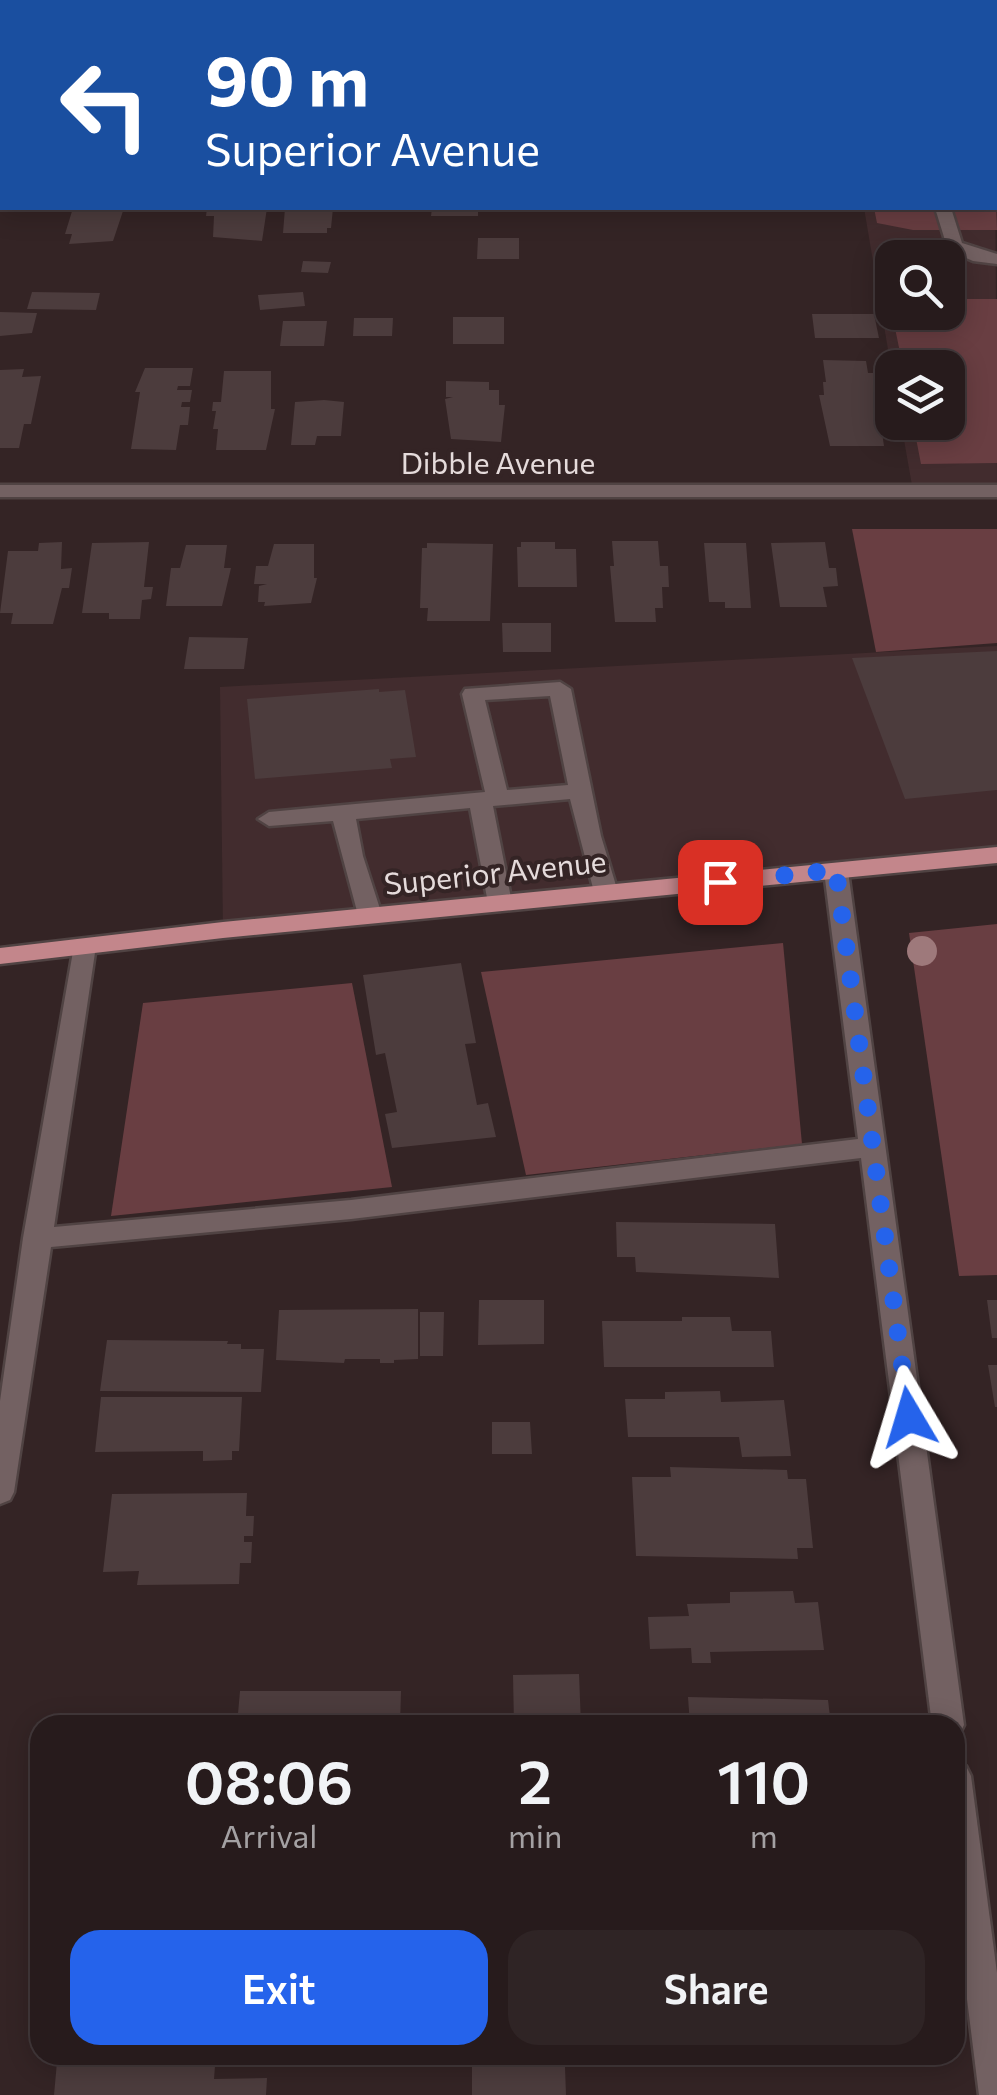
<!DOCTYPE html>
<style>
body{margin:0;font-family:Commissioner,sans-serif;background:#2f2425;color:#f1f3f6;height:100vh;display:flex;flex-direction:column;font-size:38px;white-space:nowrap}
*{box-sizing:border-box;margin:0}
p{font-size:32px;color:#a4a1a3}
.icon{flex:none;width:55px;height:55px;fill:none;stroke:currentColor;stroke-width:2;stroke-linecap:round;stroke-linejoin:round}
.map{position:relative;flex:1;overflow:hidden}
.side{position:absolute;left:30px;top:1715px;width:935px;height:350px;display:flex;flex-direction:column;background:#271b1c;border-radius:30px;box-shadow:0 5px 25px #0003,0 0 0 2px #43393b}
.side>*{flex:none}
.banner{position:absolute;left:0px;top:0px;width:998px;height:210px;box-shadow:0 5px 25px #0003,0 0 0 2px #43393b;background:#1a4fa0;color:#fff;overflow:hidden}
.controls{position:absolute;left:875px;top:240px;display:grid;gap:20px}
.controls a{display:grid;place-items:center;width:90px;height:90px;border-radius:20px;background:#271b1c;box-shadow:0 5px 25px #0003,0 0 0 2px #43393b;font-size:50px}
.pin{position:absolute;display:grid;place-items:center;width:85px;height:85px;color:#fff;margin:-42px;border-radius:20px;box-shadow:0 5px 15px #0006}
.me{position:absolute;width:110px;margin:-55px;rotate:353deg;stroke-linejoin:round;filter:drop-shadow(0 0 8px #0008)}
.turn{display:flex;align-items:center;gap:35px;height:210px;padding:0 40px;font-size:45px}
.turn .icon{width:130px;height:130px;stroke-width:2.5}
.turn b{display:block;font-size:70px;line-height:85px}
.eta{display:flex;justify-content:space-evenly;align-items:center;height:170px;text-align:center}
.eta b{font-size:60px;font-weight:600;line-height:70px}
.primary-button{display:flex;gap:20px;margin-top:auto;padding:20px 40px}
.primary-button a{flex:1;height:115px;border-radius:30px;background:#2563eb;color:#fff;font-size:40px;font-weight:600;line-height:115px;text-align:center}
.primary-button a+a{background:#2f2425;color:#f1f3f6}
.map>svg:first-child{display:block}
.built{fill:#422c2e;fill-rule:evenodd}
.green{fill:#693e42}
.building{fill:#4c3c3d}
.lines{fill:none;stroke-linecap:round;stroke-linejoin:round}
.minor-casing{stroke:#504343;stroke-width:5}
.major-casing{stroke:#504343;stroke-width:5}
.minor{fill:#736162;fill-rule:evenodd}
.major{fill:#c3868b;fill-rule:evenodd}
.tree{fill:#9e797b}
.route{stroke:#2563eb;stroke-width:18;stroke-dasharray:0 32.4}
.labels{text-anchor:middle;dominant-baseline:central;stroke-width:8;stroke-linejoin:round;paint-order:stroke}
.street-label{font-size:30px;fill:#e5dbdb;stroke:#342425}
</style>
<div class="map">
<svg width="997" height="2095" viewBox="0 0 997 2095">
<rect width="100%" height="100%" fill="#342425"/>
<!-- built -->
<g class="built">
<path d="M995,139l2,352h-84l-12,-68 47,-1v-54h-56v5l-28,-165h131zM892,258h56v54h-56z"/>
<polygon points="997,646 997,855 223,930 220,687"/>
</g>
<!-- green -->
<g class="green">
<polygon points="995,164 997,230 913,230 877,223 874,208 995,208"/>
<polygon points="889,299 892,299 892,312 948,312 948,299 997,299 997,463 921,464 913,423 948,422 948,368 903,367"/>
<polygon points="852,529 997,529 997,643 876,652"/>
<polygon points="997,924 997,1275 959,1276 909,933"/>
<polygon points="783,943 802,1144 526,1175 481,972"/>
<polygon points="352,983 392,1187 111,1216 143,1003"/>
</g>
<!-- building -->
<g class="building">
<polygon points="73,208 124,208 113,241 69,244 72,234 65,234"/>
<polygon points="207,208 267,208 262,241 213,237 214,216 206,216"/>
<polygon points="285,208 333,208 331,228 327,228 327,233 283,233"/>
<polygon points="432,208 478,208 478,216 431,216"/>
<polygon points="478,238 519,238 519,259 477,259"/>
<polygon points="303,261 331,262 328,273 301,272"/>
<polygon points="32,292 100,293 96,310 27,309"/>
<polygon points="303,292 305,306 260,310 258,295"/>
<polygon points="0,312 37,313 32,333 0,336"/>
<polygon points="812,314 874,314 879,338 815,338"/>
<rect x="453" y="317" width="51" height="27"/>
<polygon points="354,318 393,318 392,336 353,336"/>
<polygon points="283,321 327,321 324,346 280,346"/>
<polygon points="823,360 866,361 868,373 876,373 884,412 879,412 884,446 830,446 819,395 824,395 823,382 826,382"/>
<polygon points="145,368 193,368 190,386 178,386 177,390 192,390 190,402 182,402 181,407 190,407 188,425 180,425 176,450 131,449 140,392 135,392"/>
<polygon points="24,369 22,377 41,376 31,424 24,424 19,448 0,448 0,370"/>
<polygon points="224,371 271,371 271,409 275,409 266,450 216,450 218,429 213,429 216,411 212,411 213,402 221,402"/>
<polygon points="446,381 489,382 489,390 499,390 499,405 505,405 501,442 451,439 445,399 453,397 446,397"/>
<polygon points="324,400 344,402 341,436 317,436 315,445 291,445 295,402"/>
<polygon points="612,541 658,541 660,566 668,566 669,587 662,587 663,608 655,608 656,622 615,622 610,566 614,566"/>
<polygon points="62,542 61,569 72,568 69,588 62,588 53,624 11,624 13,613 0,613 8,551 38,551 39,543"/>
<polygon points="149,542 144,587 153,587 151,599 142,600 140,619 109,619 109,613 82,613 92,543"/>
<polygon points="521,542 555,542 555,549 576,549 577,587 518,587 517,547 521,547"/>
<polygon points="825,542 829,568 836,568 838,586 823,587 827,607 780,607 771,543"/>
<polygon points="427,543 493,544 490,621 427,621 428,608 420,608 422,548 427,548"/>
<polygon points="704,543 746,543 751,608 725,608 725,602 709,602"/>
<polygon points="274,544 314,544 314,578 317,578 311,603 264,606 265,602 258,602 259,586 267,584 254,584 256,566 268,566"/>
<polygon points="186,545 227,545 224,568 231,568 222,606 166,606 171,568 180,568"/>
<polygon points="502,623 551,623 551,652 503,652"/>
<polygon points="189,637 248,638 244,669 184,669"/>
<polygon points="997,651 997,790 905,799 852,658"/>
<polygon points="379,689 379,692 405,690 416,757 390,759 392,768 255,779 247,699"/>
<polygon points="461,963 476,1043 465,1044 477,1105 488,1103 496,1137 392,1148 385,1114 397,1112 385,1053 376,1055 363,975"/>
<polygon points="616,1222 775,1224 779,1278 636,1272 635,1257 617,1257"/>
<polygon points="479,1300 544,1300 544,1344 478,1345"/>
<polygon points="987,1300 997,1300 997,1338 992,1338"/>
<polygon points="418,1309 418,1359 394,1360 394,1363 380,1363 380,1359 345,1359 344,1363 276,1360 279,1310"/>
<polygon points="420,1312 444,1312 443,1356 420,1356"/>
<polygon points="682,1317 730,1317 732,1331 771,1331 774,1367 604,1367 602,1321 682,1321"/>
<polygon points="107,1340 228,1341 227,1344 241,1344 241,1349 264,1349 261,1392 100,1391"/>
<polygon points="988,1365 997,1365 997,1407 995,1407"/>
<polygon points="720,1391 721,1402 784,1400 791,1456 742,1457 739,1437 628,1437 625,1399 665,1399 665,1392"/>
<polygon points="101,1397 242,1397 239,1451 232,1451 232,1460 203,1461 203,1451 95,1452"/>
<polygon points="492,1422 530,1422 532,1454 492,1454"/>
<polygon points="670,1467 787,1470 788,1479 806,1479 813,1548 797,1548 798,1559 636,1556 632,1477 671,1477"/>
<polygon points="247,1493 246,1516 254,1516 253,1536 244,1536 244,1542 252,1542 251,1563 240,1563 239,1584 137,1585 139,1571 103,1572 112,1494"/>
<polygon points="793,1591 795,1603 818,1602 824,1650 710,1652 711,1663 692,1663 691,1648 650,1649 648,1617 689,1616 687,1604 730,1603 730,1592"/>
<polygon points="579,1674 581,1725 514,1725 513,1675"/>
<polygon points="240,1691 401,1691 400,1725 237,1725"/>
<polygon points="688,1697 828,1700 831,1725 690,1725"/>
<polygon points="472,2055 592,2055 593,2067 565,2067 566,2095 472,2095"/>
<polygon points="206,2061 206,2066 215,2066 214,2079 267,2078 266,2095 54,2095 57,2062"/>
</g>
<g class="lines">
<defs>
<g id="minor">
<rect x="175" y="0" width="16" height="2"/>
<rect x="0" y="134" width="2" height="10"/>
<rect x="995" y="134" width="2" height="10"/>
<polygon points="935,208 951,208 962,243 997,254 997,264 973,261 948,250"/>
<rect x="0" y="485" width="997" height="12"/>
<path d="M560,682l11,7 30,147 17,56 -4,6 -8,2 -12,-8 -24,-93 -77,7 19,97 -12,8 -12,-8 -18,-95 -114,11 7,37 19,59 -12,8 -12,-8 -25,-94 -64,5 -11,-7 11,-7 216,-20 -23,-98 3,-5zM550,696l18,89 -61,5 -22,-90z"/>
<polygon points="836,863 848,871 964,1725 959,1735 955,1736 955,1725 932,1725 861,1158 351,1219 51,1247 14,1492 10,1500 0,1504 0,1401 23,1238 75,940 93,940 96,946 54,1227 351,1200 858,1139 824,871"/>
<polygon points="955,1762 966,1766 971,1776 997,1973 997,2095 979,2095 955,1903"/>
</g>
<polygon id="major" points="997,847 997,863 223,938 0,964 0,948 223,922"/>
</defs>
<!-- minor casing -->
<use href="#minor" class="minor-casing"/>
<!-- major casing -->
<use href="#major" class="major-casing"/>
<!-- minor -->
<use href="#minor" class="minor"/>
<!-- major -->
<use href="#major" class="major"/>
</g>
<!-- trees -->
<circle class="tree" cx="922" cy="951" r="15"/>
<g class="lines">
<!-- route -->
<polyline class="route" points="720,882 836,870 909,1417"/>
</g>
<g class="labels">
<!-- street labels -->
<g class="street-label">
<text x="498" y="461">Dibble Avenue</text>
<text transform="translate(495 871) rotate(-6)">Superior Avenue</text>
</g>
</g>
</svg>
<div class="controls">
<a><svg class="icon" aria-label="search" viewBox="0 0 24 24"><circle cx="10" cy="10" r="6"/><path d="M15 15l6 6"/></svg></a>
<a><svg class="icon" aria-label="layers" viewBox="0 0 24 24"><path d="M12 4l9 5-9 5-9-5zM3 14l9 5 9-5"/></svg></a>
</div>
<div class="pin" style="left:720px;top:882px;background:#d93025"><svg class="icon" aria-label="arrive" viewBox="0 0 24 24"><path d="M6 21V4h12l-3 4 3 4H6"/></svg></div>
<svg class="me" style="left:909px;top:1417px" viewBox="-20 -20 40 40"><path d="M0-17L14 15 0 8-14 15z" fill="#2563eb" stroke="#fff" stroke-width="4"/></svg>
<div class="banner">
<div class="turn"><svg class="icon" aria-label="left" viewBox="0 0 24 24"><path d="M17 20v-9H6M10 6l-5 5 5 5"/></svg><div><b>90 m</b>Superior Avenue</div></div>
</div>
<section class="side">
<div class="eta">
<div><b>08:06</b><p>Arrival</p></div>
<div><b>2</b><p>min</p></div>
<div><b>110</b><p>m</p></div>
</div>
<div class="primary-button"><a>Exit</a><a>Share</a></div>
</section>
</div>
